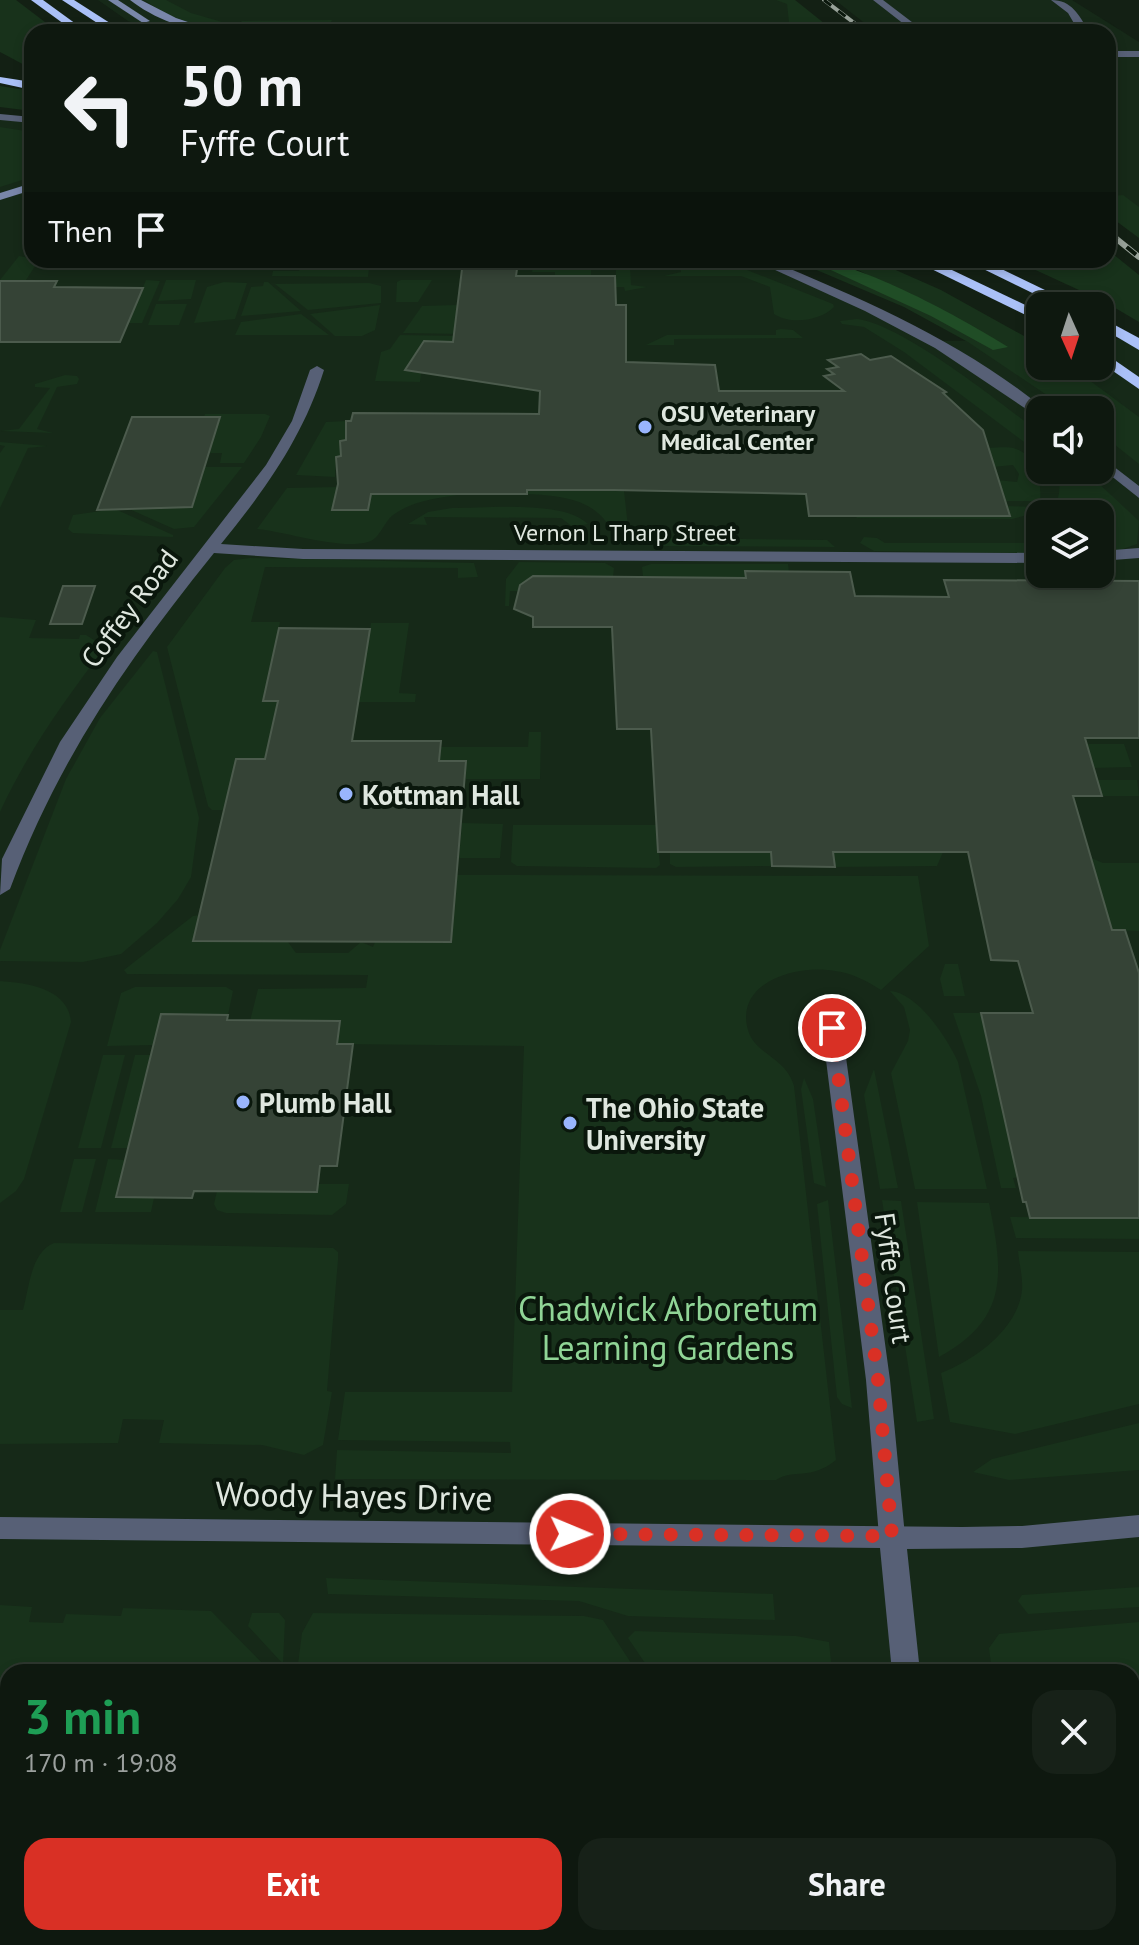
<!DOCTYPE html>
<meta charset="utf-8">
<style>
body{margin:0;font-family:"PT Sans",sans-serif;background:#172118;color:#f1f3f6;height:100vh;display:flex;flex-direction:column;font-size:30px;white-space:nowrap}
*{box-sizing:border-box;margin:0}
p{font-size:26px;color:#9ba09e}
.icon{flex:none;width:44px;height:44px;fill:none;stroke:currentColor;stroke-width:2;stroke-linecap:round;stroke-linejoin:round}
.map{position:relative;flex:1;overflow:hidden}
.details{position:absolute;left:0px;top:1664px;width:1140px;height:282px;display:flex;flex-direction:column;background:#0e180f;border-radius:24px 24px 0 0;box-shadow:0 4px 12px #0003,0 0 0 2px #2e372f}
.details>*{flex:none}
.guide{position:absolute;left:24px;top:24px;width:1092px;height:244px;border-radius:24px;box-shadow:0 4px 12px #0003,0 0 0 2px #2e372f;background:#0e180f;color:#f1f3f6;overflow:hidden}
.needle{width:52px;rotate:177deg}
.buttons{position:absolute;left:1026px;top:292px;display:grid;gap:16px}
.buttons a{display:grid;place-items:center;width:88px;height:88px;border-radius:16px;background:#0e180f;box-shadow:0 4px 12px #0003,0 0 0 2px #2e372f;font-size:40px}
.pin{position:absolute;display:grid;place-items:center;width:68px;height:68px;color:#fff;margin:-34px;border:4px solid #fff;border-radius:50%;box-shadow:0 2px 8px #0007}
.me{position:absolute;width:88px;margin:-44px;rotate:91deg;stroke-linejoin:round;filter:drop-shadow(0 0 6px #0008)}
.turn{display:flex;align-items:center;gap:28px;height:168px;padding:0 24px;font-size:36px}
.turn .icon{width:104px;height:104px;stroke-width:2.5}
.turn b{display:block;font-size:56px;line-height:68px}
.then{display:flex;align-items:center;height:76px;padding:0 24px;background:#0003;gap:16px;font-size:30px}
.round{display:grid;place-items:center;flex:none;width:84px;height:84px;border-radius:24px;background:#172118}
.overview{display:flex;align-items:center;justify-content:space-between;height:136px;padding:0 24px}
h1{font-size:48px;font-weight:800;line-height:60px;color:#1e9e55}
.cta{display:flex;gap:16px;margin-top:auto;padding:16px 24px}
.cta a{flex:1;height:92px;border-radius:24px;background:#d93025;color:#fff;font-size:32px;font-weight:800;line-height:92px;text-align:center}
.cta a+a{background:#172118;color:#f1f3f6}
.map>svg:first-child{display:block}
.built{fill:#162918;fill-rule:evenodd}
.green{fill:#18321b}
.forest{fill:#204d26}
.building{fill:#354336;stroke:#4c5b4d;stroke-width:2}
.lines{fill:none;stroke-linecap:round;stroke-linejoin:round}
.minor{fill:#576076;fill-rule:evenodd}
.tertiary{fill:#576076;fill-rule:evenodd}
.secondary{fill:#7987aa;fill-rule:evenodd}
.motorway{fill:#aac0f7;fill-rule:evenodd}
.rail-far1-casing{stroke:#98a299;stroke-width:4}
.rail-casing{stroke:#98a299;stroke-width:6}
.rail-far1{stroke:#0a170c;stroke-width:3;stroke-dasharray:9;stroke-linecap:butt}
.rail{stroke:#0a170c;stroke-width:4;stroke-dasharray:12;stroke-linecap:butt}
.route{stroke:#d93025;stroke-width:14;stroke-dasharray:0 25.2}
.poi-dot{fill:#99b5fd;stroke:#0a170c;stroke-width:3}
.labels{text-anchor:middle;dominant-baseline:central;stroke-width:8;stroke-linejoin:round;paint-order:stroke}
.far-poi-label{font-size:24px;font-weight:bold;fill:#dfe7df;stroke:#0a170c;text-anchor:start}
.far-street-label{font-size:24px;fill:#dfe7df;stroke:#0a170c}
.street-label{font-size:28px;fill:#dfe7df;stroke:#0a170c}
.poi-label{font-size:28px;font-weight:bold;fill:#dfe7df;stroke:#0a170c;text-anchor:start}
.near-park-label{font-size:34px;fill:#90d596;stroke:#0a170c}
.near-street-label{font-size:34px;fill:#dfe7df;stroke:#0a170c}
</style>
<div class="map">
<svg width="1139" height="1945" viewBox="0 0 1139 1945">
<rect width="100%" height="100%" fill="#132014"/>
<!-- built -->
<g class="built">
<polygon points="98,0 789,0 830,32 157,32 128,21"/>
<polygon points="835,0 1072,0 1139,42 1139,211 1108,207 1108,32 876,32"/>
<path d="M0,117l32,3v140h727l176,81 105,-1v26h60v-27h39v1606h-1139zM1040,410h60v60h-60zM1040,514h60v60h-60zM8,1672h1124v266h-1124z"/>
</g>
<!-- green -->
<g class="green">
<polygon points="0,0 16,0 58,32 32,32 32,69 0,52"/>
<path d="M145,0h21l25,13 45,13 6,-5 90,-1 -5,12c-59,0 -130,8 -182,-32z"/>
<polygon points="776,0 795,0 835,32 790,32 787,4"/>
<polygon points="0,86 32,91 32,111 0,107"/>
<polygon points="0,127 32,132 32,177 0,187"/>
<polygon points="1108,193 1112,196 1123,195 1139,207 1139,238 1108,215"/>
<polygon points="1108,250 1139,275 1139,322 1105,302 1014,260 1108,260"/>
<polygon points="19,256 39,260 26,280 0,280"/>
<polygon points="303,260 370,260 368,277 272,276 273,271 299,271"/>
<polygon points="534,260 638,260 646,266 630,267 631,285 647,287 625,291 624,287 616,287 616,262 591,262 591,276 555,276 555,272 532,272"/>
<path d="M663,260h59l111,44 1,3c-14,14 -43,18 -60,7l-4,-27 -29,-11h-77l17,-4 -2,-11z"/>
<path d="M793,260c46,0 156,65 200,89l5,-8 -138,-70 -29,-11h42l68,30 92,51 7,4v21h30l69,51v47l-39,-31v-23h-31l-101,-68 -64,-35z"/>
<polygon points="146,280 160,281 142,323 128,323"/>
<polygon points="166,280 196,280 191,299 158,301"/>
<polygon points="401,280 432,280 418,302 396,302 397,282"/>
<polygon points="224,282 247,283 235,319 194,323 207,287"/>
<polygon points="264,282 268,282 301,311 241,316 251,287 263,286"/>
<polygon points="369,283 381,286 381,303 308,310 275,284"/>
<polygon points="156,304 187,304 179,325 148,325"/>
<polygon points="380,305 375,330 362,336 335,336 310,314"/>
<polygon points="456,305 467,308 462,334 403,333 422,306"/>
<polygon points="301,314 329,335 235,335 241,322"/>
<path d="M857,319c45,5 145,85 183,114v21l-136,-102 -40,-25 -22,-3 -2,-3z"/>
<polygon points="781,329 793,330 803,338 674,339 674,345 646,345 667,335 776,335 776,330"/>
<polygon points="400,335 463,336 464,342 425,341 405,370 421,373 420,382 375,381 381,352 390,349"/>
<polygon points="65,375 77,376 79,379 77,384 57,387 37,429 53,433 1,431 19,429 50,388 35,387 35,384"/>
<polygon points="205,414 265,414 270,416 261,437 244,463 220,463 222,453 209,453 220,418 204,417"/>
<polygon points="346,421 346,440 340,441 341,456 336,457 335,477 296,475 326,422"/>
<polygon points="0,442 47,446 28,448 0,508 0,453 5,446 0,445"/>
<path d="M988,448c8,0 20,-2 28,1 21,7 26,33 24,52h-34l-3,-10h-11l4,-11 21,2 2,-8 -6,-9 -20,2z"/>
<polygon points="205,467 242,467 194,527 174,529 127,508 192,507"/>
<path d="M1055,470h29l55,51 -2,23 -20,7 -17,2v-39h-48c7,-15 11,-29 3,-44z"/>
<path d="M337,487l-5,22 39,-15h93c-24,4 -51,6 -71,21 -10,8 -13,24 -25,27 -29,8 -80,-10 -111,-13l30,-41z"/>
<path d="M527,490l97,1 6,53h-13c-13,-44 -50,-48 -90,-50z"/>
<polygon points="1008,506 1034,507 1027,515 1012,519 857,518 854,515 1010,516"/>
<path d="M452,508c34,0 112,-8 136,16l-15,3 -12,-9 -137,-1 3,8 -19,-1 20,-12z"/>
<polygon points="115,509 173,535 173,537 73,533 68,529 73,515"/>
<polygon points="1040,527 1040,552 1037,553 874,551 860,543 864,537 877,538 885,543 1038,543 1035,533"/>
<polygon points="663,538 827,540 835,547 657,546 658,540"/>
<polygon points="250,558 474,563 478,577 458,578 458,568 265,567 251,622 280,622 263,701 278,701 265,759 224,810 212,810 208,806 167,647 225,568 234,560"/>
<polygon points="519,562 605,563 614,568 613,577 534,576 520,585 518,591 510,591 509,606 505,606 506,579"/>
<polygon points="651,564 788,564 789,572 746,571 746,577 643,577 642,567"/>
<path d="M0,617l36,3 -7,18 50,1 1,-4h6l19,12c-40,53 -77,104 -105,165z"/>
<polygon points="371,623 409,623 399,693 416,694 415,702 358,702"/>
<polygon points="153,651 157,652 199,818 191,877 178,899 157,923 121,954 83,962 0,961 0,950 66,779 100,718"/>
<polygon points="529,732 541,732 540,779 466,779 466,761 438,761 441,747 528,747"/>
<polygon points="1009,744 1124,744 1132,767 1093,768"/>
<polygon points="1097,780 1137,780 1139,796 1102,796"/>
<polygon points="462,823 503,824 500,858 459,858"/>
<polygon points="513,825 656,825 660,865 656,868 517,866 511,862"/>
<polygon points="954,827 937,866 835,867 833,852 931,852 929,842"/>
<polygon points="670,852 771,852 772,866 676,867 670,864"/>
<polygon points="1091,858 1103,863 1139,863 1139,931 1112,930"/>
<path d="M457,875l461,1 11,70 -48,44c-14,-9 -29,-17 -46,-19 -36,-7 -101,10 -87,59 7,25 38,27 46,56l42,374c-26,21 -41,8 -60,20l-441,-1 2,-29 174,3 -1,-11 -172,-2 7,-48h167l12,-346 -187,-2 -87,-23 8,-32 108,-1 2,-13 -241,-1 -3,-4 69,-54 7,-1 -6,26 94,1 8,11h52l13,-11 12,5 2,-5h76z"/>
<polygon points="945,964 958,964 965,996 944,996 940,979"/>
<path d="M0,981c27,2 68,7 71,41l-47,157 -8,12 -16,12z"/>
<polygon points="135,987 226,987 233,991 228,1015 161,1014 153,1045 107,1046 121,993"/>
<path d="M890,991c28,2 57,47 68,71l29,127h-72l-24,-116 17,-32 2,-11 -6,-23z"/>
<polygon points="953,1013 981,1013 1018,1177 1013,1178 1016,1188 1001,1188 981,1096"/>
<polygon points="103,1055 125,1055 101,1148 78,1148"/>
<polygon points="135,1055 151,1055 129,1148 111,1148"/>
<polygon points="874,1069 898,1188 880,1189 864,1095"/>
<polygon points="804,1078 813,1099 826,1187 814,1183 801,1089"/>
<polygon points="74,1159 96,1159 82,1212 60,1212"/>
<polygon points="108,1159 125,1160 117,1197 154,1198 151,1212 95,1212"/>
<polygon points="318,1184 349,1184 346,1204 332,1215 226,1213 217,1210 214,1204 217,1191 316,1192"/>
<polygon points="828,1200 852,1408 842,1404 837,1397 817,1204"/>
<polygon points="882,1200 901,1201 934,1419 917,1422"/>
<path d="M917,1202l72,1c14,69 21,115 -50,154z"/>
<polygon points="1010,1217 1139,1218 1139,1239 1016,1238"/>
<path d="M54,1243l279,5 5,4v8l-11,131 5,1 -9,53 -19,10 -42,-10 -103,-2 5,-23 -41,-1 -5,24 -118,1v-134h23c6,-22 8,-58 31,-67z"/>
<path d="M1018,1251l121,1v152l-124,30 -65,-12 -9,-49c34,-13 77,-44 81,-83 1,-13 -3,-27 -4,-39z"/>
<polygon points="1139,1423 1139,1470 1009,1480 973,1472 992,1459"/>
<polygon points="326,1578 773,1594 775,1620 628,1616 579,1601 328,1594"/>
<polygon points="1139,1587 1139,1607 1028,1614 1018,1601 1022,1595"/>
<polygon points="0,1605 32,1607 29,1622 63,1623 66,1614 121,1616 123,1608 211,1611 271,1672 8,1672 8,1720 0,1720"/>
<polygon points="252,1613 279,1613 285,1620 283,1664 248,1626"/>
<polygon points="313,1613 584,1616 603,1620 637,1672 297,1672 302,1633"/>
<polygon points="1139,1622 1139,1812 1132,1811 1132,1672 992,1672 989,1648 999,1634"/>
<polygon points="635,1631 796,1636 829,1642 832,1672 651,1672 628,1638"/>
<polygon points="1132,1911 1139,1929 1139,1945 1033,1945 1032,1938 1132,1938"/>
<polygon points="757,1938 855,1938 856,1945 758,1945"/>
</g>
<!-- forest -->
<path class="forest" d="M809,260c49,0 156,60 199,87l-15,3 -62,-34z"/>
<!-- building -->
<g class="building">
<polygon points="462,269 517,269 516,276 615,276 616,305 626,305 626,362 715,365 719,391 844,391 824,376 834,374 827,369 838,367 828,360 861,354 870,360 891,356 946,392 943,393 983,430 1010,516 809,516 806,494 615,490 527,490 527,494 371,494 368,510 332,510 338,484 336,457 341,456 340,441 346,440 346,421 351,421 353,413 539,414 540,391 405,370 424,341 453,342"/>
<polygon points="0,281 57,281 54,287 143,288 120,342 0,342"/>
<polygon points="132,417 220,417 192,507 97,510"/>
<polygon points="745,571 850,572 855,596 949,597 944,580 1139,581 1139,738 1085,738 1102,796 1073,796 1112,930 1125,930 1139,973 1139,1218 1030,1218 1026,1202 1023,1202 981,1013 1033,1013 1018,961 991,960 968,852 833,852 835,867 772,866 771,852 658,852 651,729 617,729 612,627 533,627 533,617 514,609 520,585 533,576 746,578"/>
<polygon points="63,586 95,586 82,624 50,624"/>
<polygon points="279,628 370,629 352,741 441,741 439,761 466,761 451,942 193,941 236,759 265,759 278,701 263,701"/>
<polygon points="161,1014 228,1015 227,1020 340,1021 337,1044 353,1044 337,1166 320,1166 317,1192 194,1191 192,1198 116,1197"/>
</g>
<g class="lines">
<!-- minor -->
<g class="minor">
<polygon points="873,0 883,0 925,32 914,32"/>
<path d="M1051,0c21,0 28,15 38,32h-10l-11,-19z"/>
<path d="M317,366l7,4c-21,67 -59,120 -103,174l82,5 737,4v10l-737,-4 -89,-6c-87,108 -155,205 -204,336l-10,6 2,-36 58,-117 57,-85 149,-192 26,-44 18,-51z"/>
<polygon points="1139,548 1139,558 1100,561 1100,551"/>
<polygon points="832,1021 842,1028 890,1380 905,1536 901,1544 892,1547 883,1544 879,1536 866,1380 822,1028"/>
</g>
<!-- tertiary -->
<g class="tertiary">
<rect x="1108" y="51" width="31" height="6"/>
<polygon points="0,114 32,117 32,123 0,120"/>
<path d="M753,260h16c96,40 196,83 276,150h-5v6l-5,-1 -100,-67 -70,-37z"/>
<polygon points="1100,456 1139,486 1139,498 1100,467"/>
<polygon points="1139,1515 1139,1537 1022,1548 907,1549 920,1672 892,1672 880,1548 0,1539 0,1517 962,1527 1022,1526"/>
<polygon points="925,1938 957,1938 958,1945 926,1945"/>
</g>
<!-- secondary -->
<g class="secondary">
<polygon points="108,0 118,0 150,21 143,23"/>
<path d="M130,0h11l35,18 42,14c-30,0 -65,-14 -88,-32z"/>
<polygon points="32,183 32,190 0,200 0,193"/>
</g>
<!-- motorway -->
<g class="motorway">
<polygon points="31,0 43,0 87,32 75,32"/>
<polygon points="62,0 74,0 124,32 111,32"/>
<polygon points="0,77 32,82 32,90 0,83"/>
<polygon points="913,260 931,260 1040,312 1040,322"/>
<polygon points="965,260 983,260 1078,306 1059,306"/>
<polygon points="1100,317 1139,338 1139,350 1100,327"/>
<polygon points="1100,350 1139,377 1139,389 1100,362"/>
</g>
<defs>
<polyline id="rail-far1" points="824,0 866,32"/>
<polyline id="rail" points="1108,232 1139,257"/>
</defs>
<!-- rail-far1 casing -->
<use href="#rail-far1" class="rail-far1-casing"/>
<!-- rail casing -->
<use href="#rail" class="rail-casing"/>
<!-- rail-far1 -->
<use href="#rail-far1" class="rail-far1"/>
<!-- rail -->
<use href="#rail" class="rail"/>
</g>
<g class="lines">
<!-- route -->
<polyline class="route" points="570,1534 892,1536 878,1380 832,1028"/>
</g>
<!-- markers -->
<g class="poi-dot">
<circle cx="645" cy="427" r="8"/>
<circle cx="346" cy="794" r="8"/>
<circle cx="243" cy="1102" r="8"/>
<circle cx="570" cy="1123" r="8"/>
</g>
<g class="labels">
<!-- far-poi labels -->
<g class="far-poi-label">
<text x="661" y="413">OSU Veterinary<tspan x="661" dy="28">Medical Center</tspan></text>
</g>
<!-- far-street labels -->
<g class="far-street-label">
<text x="625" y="532">Vernon L Tharp Street</text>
</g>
<!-- street labels -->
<g class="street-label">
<text transform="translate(129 608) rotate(-53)">Coffey Road</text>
<text transform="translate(894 1278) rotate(82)">Fyffe Court</text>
</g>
<!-- poi labels -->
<g class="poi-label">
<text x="362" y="794">Kottman Hall</text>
<text x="259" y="1102">Plumb Hall</text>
<text x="586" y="1107">The Ohio State<tspan x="586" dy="32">University</tspan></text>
</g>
<!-- near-park labels -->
<g class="near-park-label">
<text x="668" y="1308">Chadwick Arboretum<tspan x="668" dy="39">Learning Gardens</tspan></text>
</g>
<!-- near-street labels -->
<g class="near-street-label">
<text transform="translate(354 1495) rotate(1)">Woody Hayes Drive</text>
</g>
</g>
</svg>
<div class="buttons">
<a><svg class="needle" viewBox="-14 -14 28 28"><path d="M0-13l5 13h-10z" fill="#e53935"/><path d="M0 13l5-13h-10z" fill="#9ba09e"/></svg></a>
<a><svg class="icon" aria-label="sound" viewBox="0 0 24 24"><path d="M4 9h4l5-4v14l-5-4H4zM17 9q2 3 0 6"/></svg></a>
<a><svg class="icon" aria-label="layers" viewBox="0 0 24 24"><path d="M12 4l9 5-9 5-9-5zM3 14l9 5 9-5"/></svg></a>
</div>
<div class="pin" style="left:832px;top:1028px;background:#d93025"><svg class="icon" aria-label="arrive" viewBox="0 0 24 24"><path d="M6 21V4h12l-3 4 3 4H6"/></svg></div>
<svg class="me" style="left:570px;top:1534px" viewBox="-20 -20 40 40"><circle r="17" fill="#d93025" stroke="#fff" stroke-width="3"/><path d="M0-11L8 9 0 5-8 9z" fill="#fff"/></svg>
<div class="guide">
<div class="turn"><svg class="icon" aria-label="left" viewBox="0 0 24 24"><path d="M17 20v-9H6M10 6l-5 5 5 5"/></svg><div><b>50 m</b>Fyffe Court</div></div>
<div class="then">Then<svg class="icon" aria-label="arrive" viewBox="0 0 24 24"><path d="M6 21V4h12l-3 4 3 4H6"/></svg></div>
</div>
<section class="details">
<div class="overview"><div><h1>3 min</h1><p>170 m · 19:08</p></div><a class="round"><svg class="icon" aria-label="close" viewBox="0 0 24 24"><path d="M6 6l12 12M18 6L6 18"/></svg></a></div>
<div class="cta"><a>Exit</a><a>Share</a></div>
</section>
</div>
